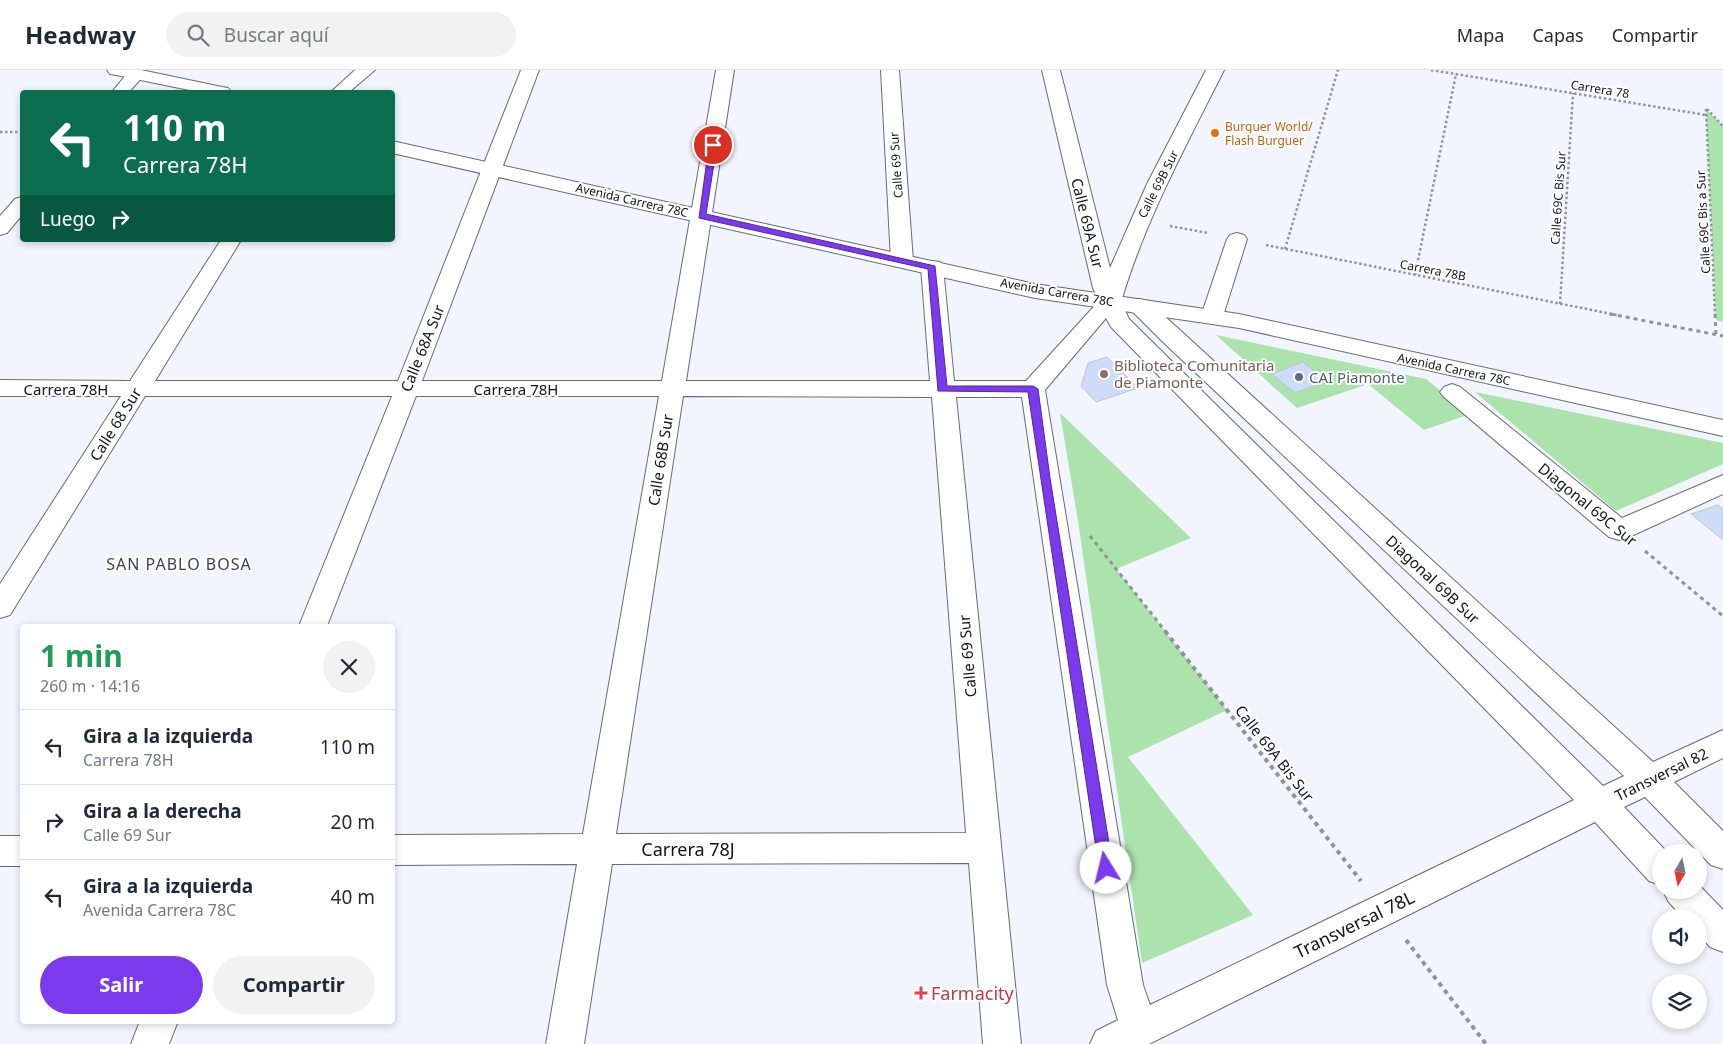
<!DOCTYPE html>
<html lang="es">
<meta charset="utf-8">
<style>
body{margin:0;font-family:"Noto Sans",sans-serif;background:#f2f2f3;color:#1f2937;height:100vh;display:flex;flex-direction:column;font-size:19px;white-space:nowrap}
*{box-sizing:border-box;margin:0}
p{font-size:16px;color:#747a83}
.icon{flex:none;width:28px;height:28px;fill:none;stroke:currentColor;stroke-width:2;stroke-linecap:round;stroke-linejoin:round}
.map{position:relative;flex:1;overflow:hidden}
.side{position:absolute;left:20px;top:554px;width:375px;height:400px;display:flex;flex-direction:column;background:#fff;border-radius:5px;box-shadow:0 2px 8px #0003}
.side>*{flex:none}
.top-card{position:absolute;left:20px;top:20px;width:375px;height:152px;border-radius:5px;box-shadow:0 2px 8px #0003;background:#0b6e4f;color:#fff;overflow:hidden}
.needle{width:32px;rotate:189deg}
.buttons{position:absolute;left:1652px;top:774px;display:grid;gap:10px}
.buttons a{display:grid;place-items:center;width:55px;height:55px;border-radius:50%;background:#fff;box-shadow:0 2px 8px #0003;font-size:25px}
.pin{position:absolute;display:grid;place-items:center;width:42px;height:42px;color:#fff;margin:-21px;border:2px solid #fff;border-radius:50%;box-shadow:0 1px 5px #0007}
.me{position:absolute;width:55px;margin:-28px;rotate:351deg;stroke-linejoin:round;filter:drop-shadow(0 0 4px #0008)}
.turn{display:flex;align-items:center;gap:18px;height:105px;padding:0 20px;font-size:22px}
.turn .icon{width:65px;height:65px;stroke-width:2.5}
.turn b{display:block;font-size:35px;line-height:42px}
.then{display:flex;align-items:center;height:48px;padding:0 20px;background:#0003;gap:10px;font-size:19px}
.round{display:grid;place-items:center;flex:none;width:52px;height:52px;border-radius:26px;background:#f2f2f3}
.overview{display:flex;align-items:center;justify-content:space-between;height:85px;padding:0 20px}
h1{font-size:30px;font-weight:700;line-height:38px;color:#1e9e55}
.button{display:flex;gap:10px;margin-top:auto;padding:10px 20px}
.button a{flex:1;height:58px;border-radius:30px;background:#7c3aed;color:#fff;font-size:20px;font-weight:700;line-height:58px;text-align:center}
.button a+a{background:#f2f2f3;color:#1f2937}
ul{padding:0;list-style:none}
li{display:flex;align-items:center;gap:15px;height:75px;padding:0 20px;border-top:1px solid #e0e1e3}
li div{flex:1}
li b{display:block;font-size:19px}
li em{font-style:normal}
header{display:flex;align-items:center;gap:30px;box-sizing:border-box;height:70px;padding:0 25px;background:#fff;border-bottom:1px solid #e0e1e3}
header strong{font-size:24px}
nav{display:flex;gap:28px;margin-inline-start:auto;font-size:18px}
.search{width:350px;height:45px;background:#f2f2f3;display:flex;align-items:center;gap:12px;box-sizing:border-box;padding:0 18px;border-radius:28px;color:#747a83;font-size:19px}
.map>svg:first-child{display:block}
.green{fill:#ace2ac}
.building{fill:#cfdcf9;stroke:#c1c4cb}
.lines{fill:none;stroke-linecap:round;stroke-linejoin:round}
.minor-casing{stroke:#686b71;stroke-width:2}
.major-casing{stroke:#686b71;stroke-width:2}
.path-far2{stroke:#909398;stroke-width:2.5;stroke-dasharray:2.5 2.5;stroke-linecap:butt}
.path-far1{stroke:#909398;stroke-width:3;stroke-dasharray:4 4;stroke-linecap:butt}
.path{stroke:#909398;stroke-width:4;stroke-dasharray:4.5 4.5;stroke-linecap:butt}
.minor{fill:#fff;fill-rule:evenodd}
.major{fill:#fff;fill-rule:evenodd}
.route{fill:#7c3aed;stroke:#51269a}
.food-dot{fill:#e8710a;stroke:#fff;stroke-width:2}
.education-dot{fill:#8d6e63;stroke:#fff;stroke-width:2}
.service-dot{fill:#5c6f8a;stroke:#fff;stroke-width:2}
.health-dot{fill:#e0444e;stroke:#fff;stroke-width:2}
.labels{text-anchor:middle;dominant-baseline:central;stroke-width:4;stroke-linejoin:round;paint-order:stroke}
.far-street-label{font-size:12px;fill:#121316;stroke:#fff}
.far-food-label{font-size:12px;fill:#c56008;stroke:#fff;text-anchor:start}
.street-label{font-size:15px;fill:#121316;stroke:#fff}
.education-label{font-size:15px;fill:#785e54;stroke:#fff;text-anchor:start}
.service-label{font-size:15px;fill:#4e5e75;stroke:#fff;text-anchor:start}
.neighbourhood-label{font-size:16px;letter-spacing:1px;fill:#3e4147;stroke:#fff}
.near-street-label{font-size:18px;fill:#121316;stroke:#fff}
.near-health-label{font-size:18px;fill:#be3a42;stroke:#fff;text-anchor:start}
</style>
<header>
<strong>Headway</strong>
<div class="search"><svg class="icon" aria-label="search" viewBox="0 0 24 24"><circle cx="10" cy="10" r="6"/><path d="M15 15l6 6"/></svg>Buscar aquí</div>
<nav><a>Mapa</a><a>Capas</a><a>Compartir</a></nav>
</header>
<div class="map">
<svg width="1723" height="974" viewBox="0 0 1723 974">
<rect width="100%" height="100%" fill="#f2f5fd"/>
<!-- green -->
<g class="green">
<polygon points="1706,39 1723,56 1723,252 1716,250"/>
<polygon points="1216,265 1426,309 1470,344 1424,360 1368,314 1297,338"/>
<polygon points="1475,322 1723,373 1723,394 1616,441"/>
<polygon points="1060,343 1191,468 1116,499 1227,640 1128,687 1253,845 1142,893 1078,451"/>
</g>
<!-- building -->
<g class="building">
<polygon points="1107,287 1138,318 1096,332 1081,316 1088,293"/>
<polygon points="1303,292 1326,311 1295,323 1272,304"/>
<polygon points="1718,435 1723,439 1723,470 1691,444"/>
</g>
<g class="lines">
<defs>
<g id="minor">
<polygon points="130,0 142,0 145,4 129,22 112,22"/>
<polygon points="355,0 375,0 349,22 331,22"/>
<path d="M521,0h18l-117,311h240l54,-311h18l-48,311h244l-9,-114 3,-5 8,-1 8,1 3,5 11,114h72l73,-80 -6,-13 -51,-218h18l50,198 37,-84 59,-114h18c-38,76 -79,150 -103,232l8,17 474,467 21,-10 -461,-434 -31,-31 -3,-5 3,-5 8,-2 8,2 505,461 70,-32v28l-49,24 49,49v38l-12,-4 -66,-68 -21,10 43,45h-6v33l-12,-4 -54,-59 -446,222h-59l6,-13 22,-11 -11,-35 -85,-588h-66l65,647h-38l-14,-181 -357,1 -28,180h-38l31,-180 -185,1v-30l191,-1 76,-438h-243l-89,230h-28l93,-230h-247l-135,219 -10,3v-34l121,-188h-121v-16l130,1 91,-141h20l-86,141h243zM1106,248l5,9 463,473 -424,205 -7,-20 -98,-595zM683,326l249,1 34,436 -350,1z"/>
<polygon points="881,0 899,0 913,191 910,196 902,197 894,196 891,191"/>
<polygon points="22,127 22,145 7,163 0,165 0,146 15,129"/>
<polygon points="1237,163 1244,165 1247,169 1223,246 1220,251 1212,253 1204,251 1201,246 1227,169 1230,165"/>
<polygon points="1452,314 1460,317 1622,448 1723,405 1723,424 1629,467 1619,470 1609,467 1444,327 1440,322 1444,317"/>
<rect x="0" y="766" width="22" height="30"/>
<polygon points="1699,815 1723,840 1723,882 1710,877 1699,864 1699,848 1683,848 1668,831 1663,820 1699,820"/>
<polygon points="140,951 178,951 169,974 131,974"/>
</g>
<g id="major">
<polygon points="107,0 141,0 222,17 228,18 231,22 199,22 116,5 110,4"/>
<polygon points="392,71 1035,214 1239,244 1723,350 1723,366 1239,258 1035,228 392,83"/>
</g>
</defs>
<!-- minor casing -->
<use href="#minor" class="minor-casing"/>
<!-- major casing -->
<use href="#major" class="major-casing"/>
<!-- path-far2 -->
<g class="path-far2">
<polyline points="1431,0 1706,45"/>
<polyline points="1706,39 1715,245"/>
<polyline points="1707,39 1723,56"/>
<polyline points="0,62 22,62"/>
<polyline points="1170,156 1208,163"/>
<polyline points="1266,175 1617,245"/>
<polyline points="1285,179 1338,0"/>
<polyline points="1415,205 1456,4"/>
<polyline points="1560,234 1573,23"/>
</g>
<!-- path-far1 -->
<g class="path-far1">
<polyline points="1610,244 1723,266"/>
<polyline points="1715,244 1716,265"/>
<polyline points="1090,466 1166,562"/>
<polyline points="1645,481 1723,546"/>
</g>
<!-- path -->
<g class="path">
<polyline points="1165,561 1361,811"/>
<polyline points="1406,870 1486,974"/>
</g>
<!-- minor -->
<use href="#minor" class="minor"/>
<!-- major -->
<use href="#major" class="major"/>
</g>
<!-- route -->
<polygon class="route" points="713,73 717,75 706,144 935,196 947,316 1033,316 1038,319 1050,408 1113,798 1111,803 1106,804 1101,803 1099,798 1028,322 938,321 928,199 699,148 709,75"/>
<!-- markers -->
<circle class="food-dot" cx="1215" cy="63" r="5"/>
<circle class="education-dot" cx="1104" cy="304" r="5"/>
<circle class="service-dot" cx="1299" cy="307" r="5"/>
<path class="health-dot" d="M918.5 915.5h5v5h5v5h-5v5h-5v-5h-5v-5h5z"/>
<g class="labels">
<!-- far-street labels -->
<g class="far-street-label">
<text transform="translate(1600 19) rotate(9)">Carrera 78</text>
<text transform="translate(896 95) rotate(-94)">Calle 69 Sur</text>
<text transform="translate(1158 114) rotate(-63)">Calle 69B Sur</text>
<text transform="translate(1558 128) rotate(-86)">Calle 69C Bis Sur</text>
<text transform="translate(632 130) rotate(13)">Avenida Carrera 78C</text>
<text transform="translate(1703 152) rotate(-93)">Calle 69C Bis a Sur</text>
<text transform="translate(1433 200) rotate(11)">Carrera 78B</text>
<text transform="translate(1057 222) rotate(10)">Avenida Carrera 78C</text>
<text transform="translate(1454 299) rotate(12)">Avenida Carrera 78C</text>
</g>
<!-- far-food labels -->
<g class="far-food-label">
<text x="1225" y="56">Burguer World/<tspan x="1225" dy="14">Flash Burguer</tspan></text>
</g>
<!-- street labels -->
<g class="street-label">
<text transform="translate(1088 153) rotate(76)">Calle 69A Sur</text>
<text transform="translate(422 278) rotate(-68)">Calle 68A Sur</text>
<text x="66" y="319">Carrera 78H</text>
<text x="516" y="319">Carrera 78H</text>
<text transform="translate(115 354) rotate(-58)">Calle 68 Sur</text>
<text transform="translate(660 390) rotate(-81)">Calle 68B Sur</text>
<text transform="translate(1588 434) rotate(39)">Diagonal 69C Sur</text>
<text transform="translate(1433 509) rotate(43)">Diagonal 69B Sur</text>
<text transform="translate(967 586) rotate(-95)">Calle 69 Sur</text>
<text transform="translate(1275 683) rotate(52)">Calle 69A Bis Sur</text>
<text transform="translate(1661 704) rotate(-26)">Transversal 82</text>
</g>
<!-- education labels -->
<g class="education-label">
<text x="1114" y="295">Biblioteca Comunitaria<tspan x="1114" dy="17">de Piamonte</tspan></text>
</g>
<!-- service labels -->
<g class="service-label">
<text x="1309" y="307">CAI Piamonte</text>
</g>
<!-- neighbourhood labels -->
<g class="neighbourhood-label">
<text x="179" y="494">SAN PABLO BOSA</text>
</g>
<!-- near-street labels -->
<g class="near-street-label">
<text x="688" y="779">Carrera 78J</text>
<text transform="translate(1354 854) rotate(-26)">Transversal 78L</text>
</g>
<!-- near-health labels -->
<g class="near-health-label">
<text x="931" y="923">Farmacity</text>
</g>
</g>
</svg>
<div class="buttons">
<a><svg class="needle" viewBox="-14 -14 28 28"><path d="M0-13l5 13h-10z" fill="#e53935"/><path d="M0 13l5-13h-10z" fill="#747a83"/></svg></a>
<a><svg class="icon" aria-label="sound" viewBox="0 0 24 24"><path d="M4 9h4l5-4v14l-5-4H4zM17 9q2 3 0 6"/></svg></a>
<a><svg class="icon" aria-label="layers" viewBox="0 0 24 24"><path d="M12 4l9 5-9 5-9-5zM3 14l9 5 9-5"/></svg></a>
</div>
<div class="pin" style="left:713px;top:75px;background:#d93025"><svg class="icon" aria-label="arrive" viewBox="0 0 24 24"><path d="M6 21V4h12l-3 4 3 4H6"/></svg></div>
<svg class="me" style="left:1106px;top:798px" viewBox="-20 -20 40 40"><circle r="19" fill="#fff"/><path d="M0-13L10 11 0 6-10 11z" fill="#7c3aed"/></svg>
<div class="top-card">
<div class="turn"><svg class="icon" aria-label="left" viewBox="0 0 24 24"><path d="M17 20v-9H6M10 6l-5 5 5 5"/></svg><div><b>110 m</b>Carrera 78H</div></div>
<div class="then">Luego<svg class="icon" aria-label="right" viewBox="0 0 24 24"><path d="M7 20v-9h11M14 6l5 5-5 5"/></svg></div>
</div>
<section class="side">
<div class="overview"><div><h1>1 min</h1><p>260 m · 14:16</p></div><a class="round"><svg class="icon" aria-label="close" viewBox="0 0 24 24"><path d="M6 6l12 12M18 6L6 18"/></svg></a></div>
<ul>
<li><svg class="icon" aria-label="left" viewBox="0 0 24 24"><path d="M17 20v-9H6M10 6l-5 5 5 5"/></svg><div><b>Gira a la izquierda</b><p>Carrera 78H</p></div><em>110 m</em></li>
<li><svg class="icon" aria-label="right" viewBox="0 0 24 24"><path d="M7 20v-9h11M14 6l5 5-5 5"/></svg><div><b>Gira a la derecha</b><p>Calle 69 Sur</p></div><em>20 m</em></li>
<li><svg class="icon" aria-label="left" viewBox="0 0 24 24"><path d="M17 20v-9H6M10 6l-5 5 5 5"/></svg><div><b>Gira a la izquierda</b><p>Avenida Carrera 78C</p></div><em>40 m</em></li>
</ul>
<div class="button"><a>Salir</a><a>Compartir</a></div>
</section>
</div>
